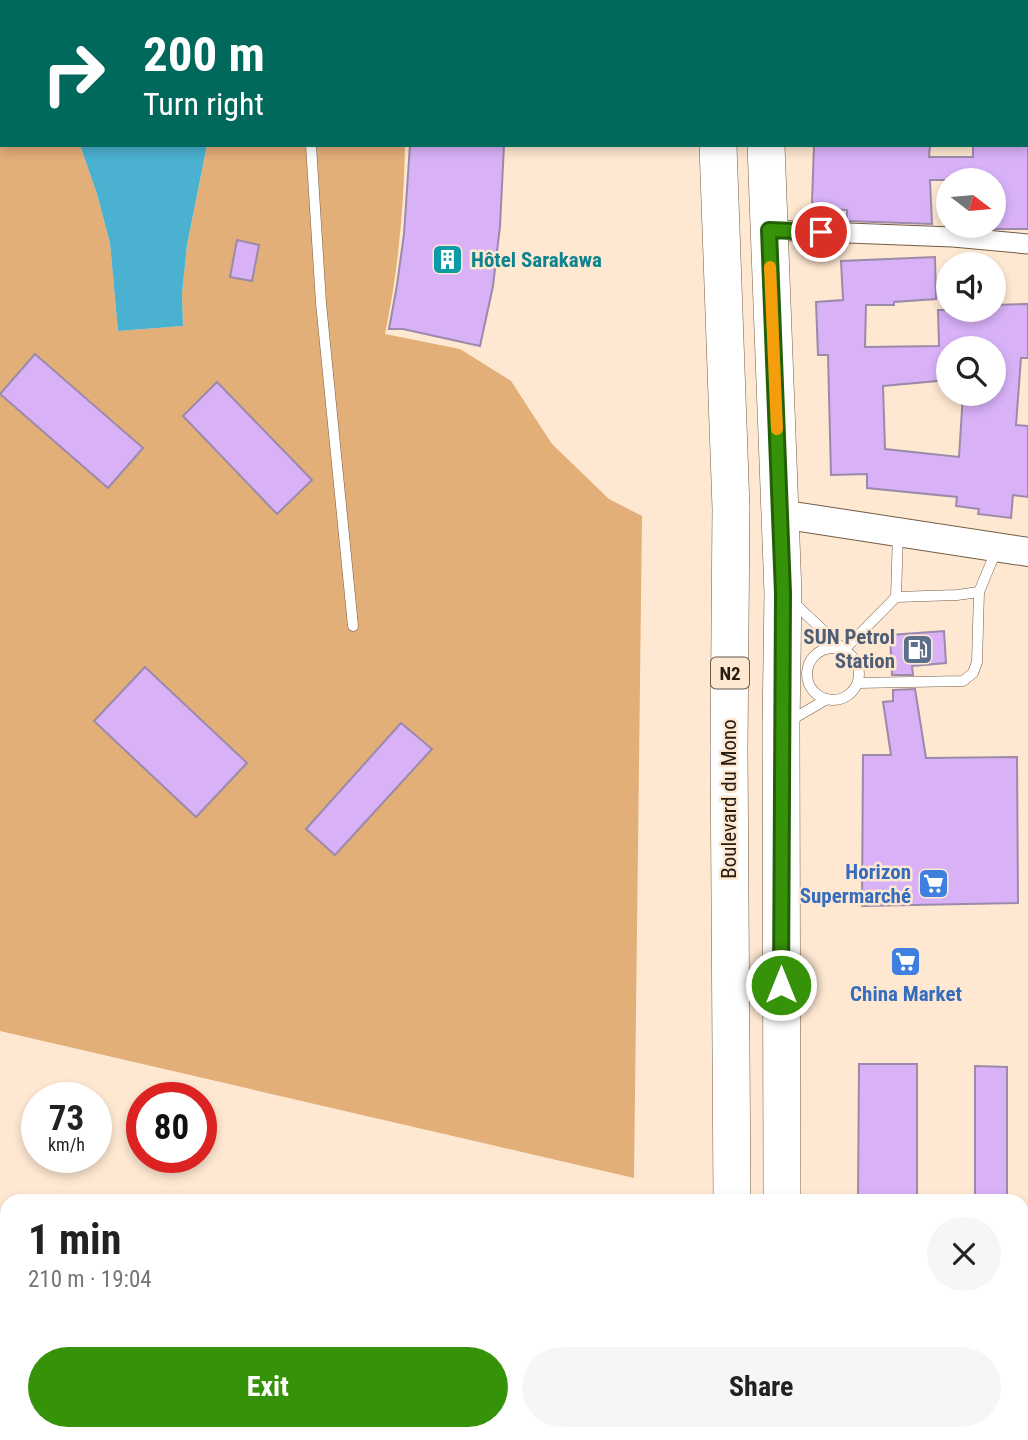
<!DOCTYPE html>
<meta charset="utf-8">
<style>
body{margin:0;font-family:"Roboto Condensed",sans-serif;background:#f6f6f6;color:#222;height:100vh;display:flex;flex-direction:column;font-size:26px;white-space:nowrap}
*{box-sizing:border-box;margin:0}
p{font-size:23px;color:#767676}
.icon{flex:none;width:38px;height:38px;fill:none;stroke:currentColor;stroke-width:2;stroke-linecap:round;stroke-linejoin:round}
.map{position:relative;flex:1;overflow:hidden}
.sheet{position:absolute;left:0px;top:1194px;width:1029px;height:247px;display:flex;flex-direction:column;background:#fff;border-radius:21px 21px 0 0;box-shadow:0 4px 10px #0003}
.sheet>*{flex:none}
.top-card{position:absolute;left:0px;top:0px;width:1029px;height:147px;box-shadow:0 4px 10px #0003;background:#00695c;color:#fff;overflow:hidden}
.needle{width:46px;rotate:106deg}
.buttons{position:absolute;left:936px;top:168px;display:grid;gap:14px}
.buttons a{display:grid;place-items:center;width:70px;height:70px;border-radius:50%;background:#fff;box-shadow:0 4px 10px #0003;font-size:35px}
.speed{position:absolute;left:21px;top:1082px;display:flex;gap:14px;font-size:35px;font-weight:700;text-align:center}
.speed>*{display:grid;place-content:center;width:91px;height:91px;border-radius:50%;background:#fff;box-shadow:0 4px 10px #0003;line-height:1}
.speed small{font-size:18px;font-weight:400}
.speed .limit{border:10px solid #d22;background:#fff;color:#111}
.pin{position:absolute;display:grid;place-items:center;width:60px;height:60px;color:#fff;margin:-30px;border:4px solid #fff;border-radius:50%;box-shadow:0 2px 7px #0007}
.me{position:absolute;width:77px;margin:-38px;rotate:0deg;stroke-linejoin:round;filter:drop-shadow(0 0 5px #0008)}
.turn{display:flex;align-items:center;gap:24px;height:147px;padding:0 28px;font-size:32px}
.turn .icon{width:91px;height:91px;stroke-width:2.5}
.turn b{display:block;font-size:49px;line-height:60px}
.round{display:grid;place-items:center;flex:none;width:74px;height:74px;border-radius:37px;background:#f6f6f6}
.summary{display:flex;align-items:center;justify-content:space-between;height:119px;padding:0 28px}
h1{font-size:42px;font-weight:700;line-height:52px}
.cta{display:flex;gap:14px;margin-top:auto;padding:14px 28px}
.cta a{flex:1;height:80px;border-radius:42px;background:#369209;color:#fff;font-size:28px;font-weight:700;line-height:80px;text-align:center}
.cta a+a{background:#f6f6f6;color:#222}
.map>svg:first-child{display:block}
.green{fill:#e2af79;fill-rule:evenodd}
.water{fill:#4bb1d1}
.building{fill:#d8b1f7;stroke:#9b8aa9;stroke-width:2;fill-rule:evenodd}
.lines{fill:none;stroke-linecap:round;stroke-linejoin:round}
.lane-casing{stroke:#745c44;stroke-width:11}
.street-casing{stroke:#745c44;stroke-width:21}
.secondary-casing{stroke:#745c44;stroke-width:30}
.highway-casing{stroke:#745c44;stroke-width:38}
.lane{stroke:#fff;stroke-width:10}
.street{stroke:#fff;stroke-width:19}
.secondary{stroke:#fff;stroke-width:28}
.highway{stroke:#fff;stroke-width:37}
.route-casing{stroke:#235f06;stroke-width:18}
.route{stroke:#369209;stroke-width:12}
.slow{stroke:#f59e0b;stroke-width:12}
.labels{text-anchor:middle;dominant-baseline:central;stroke-width:5;stroke-linejoin:round;paint-order:stroke}
.shield{fill:#fee8d2;stroke:#67594c;stroke-width:2}
.shield-label{font-size:19px;font-weight:bold;fill:#261c12}
.culture-label{font-size:21px;font-weight:bold;fill:#0d838f;stroke:#fee8d2;text-anchor:start}
.service-label{font-size:21px;font-weight:bold;fill:#4e5e75;stroke:#fee8d2;text-anchor:end}
.street-label{font-size:21px;fill:#261c12;stroke:#fee8d2}
.shop-label{font-size:21px;font-weight:bold;fill:#366cbe;stroke:#fee8d2;text-anchor:end}
</style>
<div class="map">
<svg width="1028" height="1440" viewBox="0 0 1028 1440">
<rect width="100%" height="100%" fill="#fee8d2"/>
<!-- green -->
<g class="green">
<path d="M0,0h48v2h-46v143h78l17,49 13,49 8,88 65,-5 -1,-32 5,-49 20,-100h198c-1,63 -7,127 -20,189l75,15 51,32 41,63 57,55 33,17 -8,662 -634,-147zM36,354l106,94 -35,40 -106,-93zM216,383l95,98 -34,33 -94,-98zM145,667l101,96 -50,54 -101,-96zM401,723l30,26 -125,80z"/>
<polygon points="177,0 383,0 383,2 176,2"/>
</g>
<!-- water -->
<polygon class="water" points="80,145 207,145 187,245 182,294 183,326 118,331 110,243 97,194"/>
<!-- building -->
<g class="building">
<polygon points="410,145 504,145 500,226 493,286 480,346 403,329 389,329 397,285 404,234"/>
<polygon points="814,145 930,146 929,157 973,157 973,145 1028,145 1028,229 994,229 994,180 930,180 932,224 847,221 847,210 819,209 812,202"/>
<polygon points="237,240 259,245 252,281 230,277"/>
<path d="M935,257l1,42 -42,3v3h-28l-1,42 74,-1 -1,-36h56v-5l34,-1v54h-7l-5,67 12,1v71l-15,-2 -2,23 -33,-4 1,-5 -23,-3 1,-9 -90,-9v-14l-36,1 -3,-120h-10l-2,-53 27,-2 -2,-39zM948,348h46v46h-31l-4,63 -74,-8 -2,-63 65,-6z"/>
<polygon points="35,354 143,448 108,488 0,394"/>
<polygon points="217,382 312,480 277,514 183,416"/>
<polygon points="944,631 946,663 912,666 913,675 892,675 890,635"/>
<polygon points="145,667 247,763 196,817 94,721"/>
<polygon points="915,689 926,758 1017,757 1018,903 862,906 863,755 891,755 883,702 893,701 893,690"/>
<polygon points="401,723 432,749 335,855 306,829"/>
<polygon points="859,1064 917,1064 917,1200 858,1200"/>
<polygon points="975,1066 1007,1067 1007,1200 975,1200"/>
</g>
<g class="lines">
<defs>
<g id="lane">
<polyline points="317,2 318,0"/>
<polyline points="311,145 321,303 353,626"/>
<polyline points="896,597 898,533"/>
<polyline points="793,602 844,650 896,597 957,595 979,592"/>
<circle cx="833" cy="674" r="26"/>
<polyline points="858,683 963,681 973,673 977,662 979,592 996,551"/>
<polyline points="791,720 827,699"/>
<polyline points="657,1433 657,1440"/>
</g>
<polyline id="street" points="769,230 953,237 1028,244"/>
<polyline id="secondary" points="780,514 1028,552"/>
<g id="highway">
<polyline points="716,0 716,2"/>
<polyline points="763,0 763,2"/>
<polyline points="718,145 731,508 729,749 732,1200"/>
<polyline points="766,145 783,593 781,726 782,1200"/>
<polyline points="782,1433 782,1440"/>
<polyline points="725,1440 726,1433"/>
</g>
</defs>
<!-- lane casing -->
<use href="#lane" class="lane-casing"/>
<!-- street casing -->
<use href="#street" class="street-casing"/>
<!-- secondary casing -->
<use href="#secondary" class="secondary-casing"/>
<!-- highway casing -->
<use href="#highway" class="highway-casing"/>
<!-- lane -->
<use href="#lane" class="lane"/>
<!-- street -->
<use href="#street" class="street"/>
<!-- secondary -->
<use href="#secondary" class="secondary"/>
<!-- highway -->
<use href="#highway" class="highway"/>
</g>
<g class="lines">
<defs>
<polyline id="route" points="781,985 783,593 769,230 821,232"/>
</defs>
<!-- route casing -->
<use href="#route" class="route-casing"/>
<!-- route -->
<use href="#route" class="route"/>
<!-- slow -->
<polyline class="slow" points="770,267 777,429"/>
</g>
<!-- icons -->
<defs>
<symbol id="building-square" viewBox="-11 -11 22 22"><rect x="-9" y="-9" width="18" height="18" rx="4" fill="#0f9aa8" stroke="#fee8d2"/><path d="M-4-6H4V6H1V3H-1V6H-4ZM-2.5-4.3h1.7v1.8h-1.7ZM.8-4.3h1.7v1.8H.8ZM-2.5-1h1.7V.8h-1.7ZM.8-1h1.7V.8H.8Z" fill="#fff"/></symbol>
<symbol id="fuel-square" viewBox="-11 -11 22 22"><rect x="-9" y="-9" width="18" height="18" rx="4" fill="#5c6f8a" stroke="#fee8d2"/><path d="M-5.5-6h7V0h2V4h1.3V-2.5L3-4.5l.8-.8L6-3V5H2.5V1h-1V6h-7ZM-4.2-4.7v3.2H.2V-4.7Z" fill="#fff"/></symbol>
<symbol id="supermarket-square" viewBox="-11 -11 22 22"><rect x="-9" y="-9" width="18" height="18" rx="4" fill="#3f7fe0" stroke="#fee8d2"/><path d="M-6-5.5h2.5l.6 2H6L4.5 2H-2.5L-4.4-4H-6ZM-1.5 3.2a1.3 1.3 0 1 0 .1 0ZM3 3.2a1.3 1.3 0 1 0 .1 0Z" fill="#fff"/></symbol>
</defs>
<g fill-rule="evenodd">
<use href="#building-square" x="430" y="242" width="35" height="35"/>
<use href="#fuel-square" x="900" y="632" width="35" height="35"/>
<use href="#supermarket-square" x="916" y="866" width="35" height="35"/>
<use href="#supermarket-square" x="888" y="944" width="35" height="35"/>
</g>
<g class="labels">
<!-- shield labels -->
<rect class="shield" x="711" y="657.5" width="38" height="31" rx="5"/>
<g class="shield-label">
<text x="730" y="673">N2</text>
</g>
<!-- culture labels -->
<g class="culture-label">
<text x="471" y="260">Hôtel Sarakawa</text>
</g>
<!-- service labels -->
<g class="service-label">
<text x="895" y="637">SUN Petrol<tspan x="895" dy="24">Station</tspan></text>
</g>
<!-- street labels -->
<g class="street-label">
<text transform="translate(729 799) rotate(-90)">Boulevard du Mono</text>
</g>
<!-- shop labels -->
<g class="shop-label">
<text x="911" y="872">Horizon<tspan x="911" dy="24">Supermarché</tspan></text>
<text x="906" y="994" text-anchor="middle">China Market</text>
</g>
</g>
</svg>
<div class="buttons">
<a><svg class="needle" viewBox="-14 -14 28 28"><path d="M0-13l5 13h-10z" fill="#e53935"/><path d="M0 13l5-13h-10z" fill="#767676"/></svg></a>
<a><svg class="icon" aria-label="sound" viewBox="0 0 24 24"><path d="M4 9h4l5-4v14l-5-4H4zM17 9q2 3 0 6"/></svg></a>
<a><svg class="icon" aria-label="search" viewBox="0 0 24 24"><circle cx="10" cy="10" r="6"/><path d="M15 15l6 6"/></svg></a>
</div>
<div class="speed"><div>73<small>km/h</small></div><div class="limit">80</div></div>
<div class="pin" style="left:821px;top:232px;background:#d93025"><svg class="icon" aria-label="arrive" viewBox="0 0 24 24"><path d="M6 21V4h12l-3 4 3 4H6"/></svg></div>
<svg class="me" style="left:781px;top:985px" viewBox="-20 -20 40 40"><circle r="17" fill="#369209" stroke="#fff" stroke-width="3"/><path d="M0-11L8 9 0 5-8 9z" fill="#fff"/></svg>
<div class="top-card">
<div class="turn"><svg class="icon" aria-label="right" viewBox="0 0 24 24"><path d="M7 20v-9h11M14 6l5 5-5 5"/></svg><div><b>200 m</b>Turn right</div></div>
</div>
<section class="sheet">
<div class="summary"><div><h1>1 min</h1><p>210 m · 19:04</p></div><a class="round"><svg class="icon" aria-label="close" viewBox="0 0 24 24"><path d="M6 6l12 12M18 6L6 18"/></svg></a></div>
<div class="cta"><a>Exit</a><a>Share</a></div>
</section>
</div>
